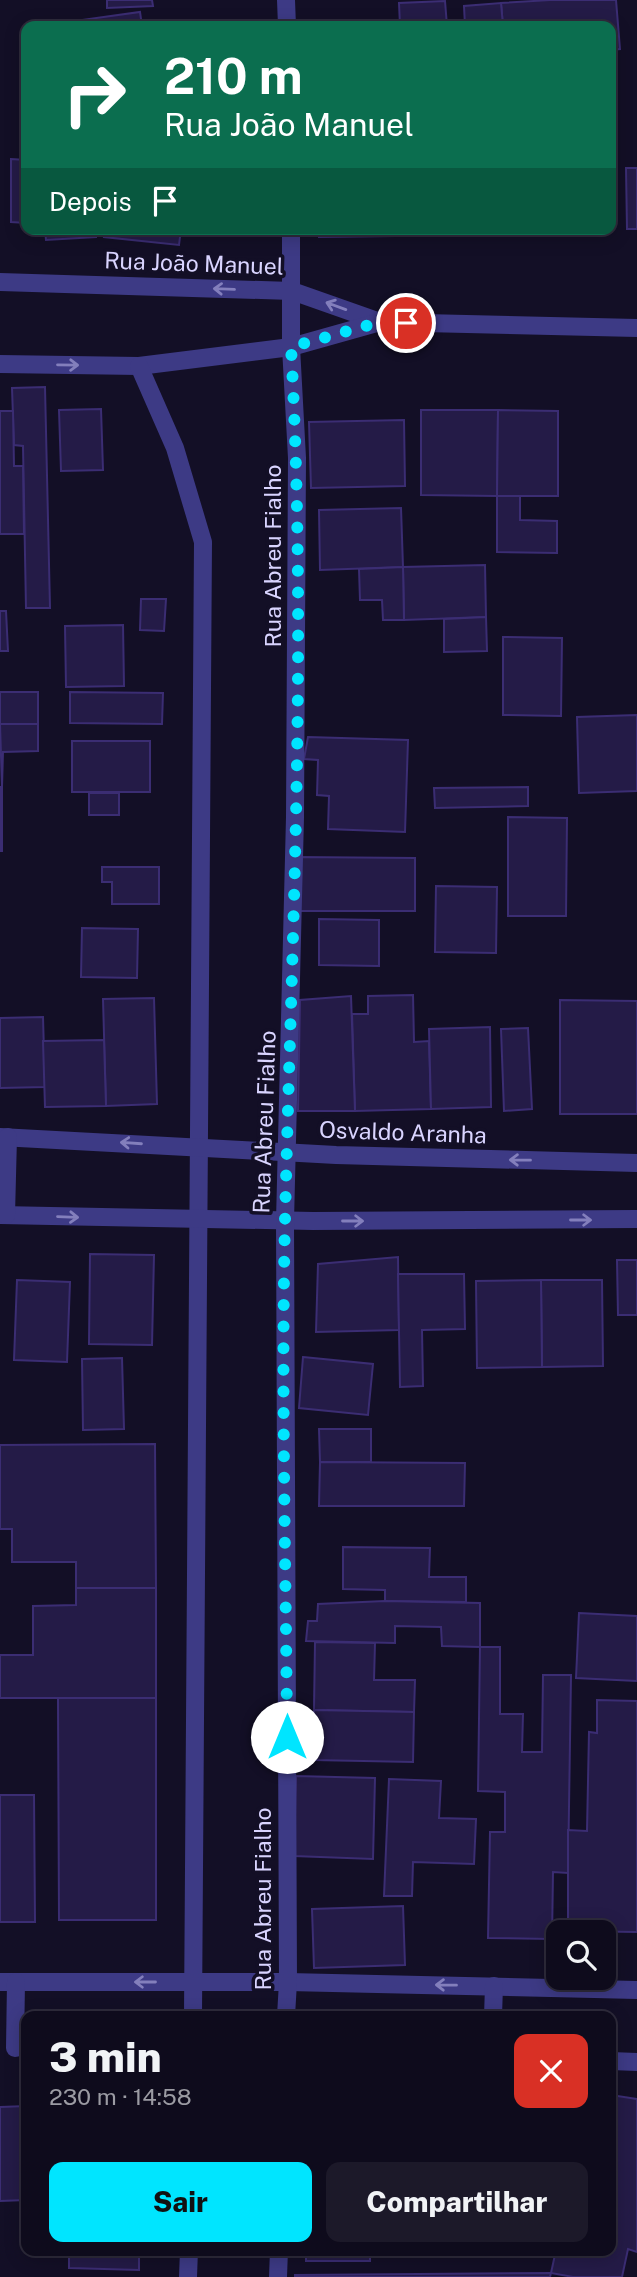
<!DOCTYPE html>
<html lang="pt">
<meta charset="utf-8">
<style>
body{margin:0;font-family:"Public Sans",sans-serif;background:#1c1929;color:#f1f3f6;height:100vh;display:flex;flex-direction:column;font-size:26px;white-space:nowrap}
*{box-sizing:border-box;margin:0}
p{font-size:23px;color:#9b9ba3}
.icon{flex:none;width:38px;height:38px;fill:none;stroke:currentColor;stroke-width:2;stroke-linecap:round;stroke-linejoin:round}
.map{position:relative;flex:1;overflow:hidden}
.panel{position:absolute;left:21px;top:2011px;width:595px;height:245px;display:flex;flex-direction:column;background:#0e0b1c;border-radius:14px;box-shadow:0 4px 18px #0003,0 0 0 2px #2e2b3b}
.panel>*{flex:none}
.hud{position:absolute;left:21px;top:21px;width:595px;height:214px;border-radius:14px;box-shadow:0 4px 18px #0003,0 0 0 2px #2e2b3b;background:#0b6e4f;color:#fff;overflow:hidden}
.buttons{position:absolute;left:546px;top:1920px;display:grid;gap:14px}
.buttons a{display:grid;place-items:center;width:70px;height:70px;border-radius:14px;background:#0e0b1c;box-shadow:0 4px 18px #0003,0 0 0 2px #2e2b3b;font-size:35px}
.pin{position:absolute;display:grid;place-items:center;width:60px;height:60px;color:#fff;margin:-30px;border:4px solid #fff;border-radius:50%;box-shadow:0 2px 7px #0007}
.me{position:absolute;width:77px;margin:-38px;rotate:0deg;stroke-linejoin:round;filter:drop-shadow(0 0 5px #0008)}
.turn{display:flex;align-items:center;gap:24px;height:147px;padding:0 28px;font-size:32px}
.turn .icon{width:91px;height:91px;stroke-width:2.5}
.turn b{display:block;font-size:49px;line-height:60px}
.then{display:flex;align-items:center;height:66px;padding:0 28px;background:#0003;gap:14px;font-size:26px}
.round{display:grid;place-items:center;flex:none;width:74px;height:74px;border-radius:14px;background:#1c1929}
.overview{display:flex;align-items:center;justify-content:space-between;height:119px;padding:0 28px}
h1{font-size:42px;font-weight:800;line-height:52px}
.button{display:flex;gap:14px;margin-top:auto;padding:14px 28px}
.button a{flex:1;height:80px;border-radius:14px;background:#00e5ff;color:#111;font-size:28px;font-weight:800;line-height:80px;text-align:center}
.button a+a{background:#1c1929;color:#f1f3f6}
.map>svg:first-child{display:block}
.building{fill:#241b47;stroke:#3b2d73;stroke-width:2}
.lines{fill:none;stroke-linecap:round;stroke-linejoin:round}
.street{stroke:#3d3a85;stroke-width:18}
.oneway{stroke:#837fbc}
.route{stroke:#00e5ff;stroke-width:12;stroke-dasharray:0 21.6}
.labels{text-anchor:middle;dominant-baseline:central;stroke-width:7;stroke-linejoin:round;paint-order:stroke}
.street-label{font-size:23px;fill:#d9d4ff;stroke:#130f26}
</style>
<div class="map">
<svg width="637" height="2277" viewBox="0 0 637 2277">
<rect width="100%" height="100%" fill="#130f26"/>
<!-- building -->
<g class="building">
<polygon points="107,0 152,0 153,6 107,8"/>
<polygon points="550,0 616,0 620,49 611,50 611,26 503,26 501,3"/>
<polygon points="445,1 447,26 400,26 399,3"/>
<polygon points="501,3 503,26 465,26 464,6"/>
<polygon points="140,12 142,26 60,26 60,23"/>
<polygon points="11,159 26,160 26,223 11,222"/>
<polygon points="626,168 637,168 637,229 627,229"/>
<polygon points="45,229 96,229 96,237 46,240"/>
<polygon points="105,229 181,229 179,245 104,237"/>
<polygon points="319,229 395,229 395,236 319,237"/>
<polygon points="406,229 473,229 472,234"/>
<polygon points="45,387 50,608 26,608 23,446 14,445 12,388"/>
<polygon points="101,409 103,470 61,471 59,410"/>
<polygon points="421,410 498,410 497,496 421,495"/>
<polygon points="498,410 558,411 558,496 497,496"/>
<polygon points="0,411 13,411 14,466 23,466 24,534 0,534"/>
<polygon points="404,420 405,486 311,488 309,422"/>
<polygon points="497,496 520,496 520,520 557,521 557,553 497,552"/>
<polygon points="401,508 403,567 320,570 319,510"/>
<polygon points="485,565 486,617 404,620 403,567"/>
<polygon points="403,567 404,620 383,620 382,600 360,600 359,569"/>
<polygon points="141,599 166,599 164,631 140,630"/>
<polygon points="0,611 6,611 8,651 0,651"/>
<polygon points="486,617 487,651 444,652 444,619"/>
<polygon points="123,625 124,686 66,687 65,626"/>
<polygon points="503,637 562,638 561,716 503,715"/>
<rect x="0" y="692" width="38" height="32"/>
<polygon points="70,692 163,693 162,724 70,723"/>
<polygon points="637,715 637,791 579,793 577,717"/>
<polygon points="0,724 38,724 38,751 3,752 2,787"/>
<polygon points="308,737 408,740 405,832 328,829 329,796 317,795 318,760 304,759"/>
<rect x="72" y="741" width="78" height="51"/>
<rect x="0" y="787" width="2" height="64"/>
<polygon points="528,787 528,806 435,808 434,788"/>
<rect x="89" y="793" width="30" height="22"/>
<polygon points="508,817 567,818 566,916 508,916"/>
<polygon points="296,857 415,858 415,911 296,911"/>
<polygon points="102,867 159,867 159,904 112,904 112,882 102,882"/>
<polygon points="436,886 497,887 496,953 435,952"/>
<polygon points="319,919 379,920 379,966 319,965"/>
<polygon points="82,928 138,929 137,978 81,977"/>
<polygon points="413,995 414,1042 429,1041 431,1109 355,1111 352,1014 368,1014 368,996"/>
<polygon points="351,996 355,1111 298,1111 300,1000"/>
<polygon points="154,998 157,1104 106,1106 103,999"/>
<polygon points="560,1000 637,1001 637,1114 560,1114"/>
<polygon points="43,1017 45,1087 0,1088 0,1018"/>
<polygon points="490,1027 491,1107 431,1109 429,1029"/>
<polygon points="528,1028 532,1109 504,1111 501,1029"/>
<polygon points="104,1040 106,1106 45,1107 43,1041"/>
<polygon points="90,1254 154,1255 152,1345 89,1344"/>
<polygon points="398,1257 399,1330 316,1332 318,1264"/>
<polygon points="617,1260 637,1260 637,1315 618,1315"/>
<polygon points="398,1274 464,1274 465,1329 422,1330 423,1386 400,1387"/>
<polygon points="17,1280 70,1282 67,1362 14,1360"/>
<polygon points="541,1280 602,1280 603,1366 542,1367"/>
<polygon points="541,1280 542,1367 477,1368 476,1281"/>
<polygon points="303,1357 373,1364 368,1415 299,1408"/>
<polygon points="122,1358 124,1429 83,1430 82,1359"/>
<polygon points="319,1429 371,1429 371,1462 320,1462"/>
<polygon points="155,1444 156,1588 76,1588 76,1562 12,1562 12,1529 0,1529 0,1445"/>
<polygon points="320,1462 465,1463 464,1506 319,1506"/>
<polygon points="343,1547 430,1548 429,1577 466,1577 466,1602 385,1601 385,1590 343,1589"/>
<polygon points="76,1588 156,1588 156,1698 0,1698 0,1655 33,1655 33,1606 76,1605"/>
<polygon points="385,1601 480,1603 480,1647 442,1646 441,1627 395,1626 395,1643 306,1641 308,1621 317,1621 318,1604"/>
<polygon points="579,1613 637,1616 637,1681 576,1678"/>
<polygon points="315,1642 375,1643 374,1680 415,1680 414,1712 314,1710"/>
<polygon points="480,1647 500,1647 500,1714 523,1714 522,1752 542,1752 543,1675 571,1675 568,1873 553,1872 552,1939 488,1938 490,1832 505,1832 505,1792 478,1791"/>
<polygon points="58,1698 156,1698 156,1920 59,1920"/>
<polygon points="597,1700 637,1701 637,1932 568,1931 568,1830 587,1831 589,1732 597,1733"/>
<polygon points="314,1710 414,1712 413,1762 313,1760"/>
<polygon points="296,1776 375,1778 373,1859 294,1856"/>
<polygon points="389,1779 441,1781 439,1818 476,1819 474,1864 413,1862 412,1896 384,1896"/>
<polygon points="0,1795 34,1795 35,1922 0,1922"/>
<polygon points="403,1906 405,1965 314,1968 312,1909"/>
<polygon points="611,2095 637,2099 637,2252 628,2249 622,2277 573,2277 551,2273 556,2250 611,2250"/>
<polygon points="26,2106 26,2200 0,2201 0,2107"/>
<polygon points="69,2250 139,2250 139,2270 69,2268"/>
<rect x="306" y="2250" width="64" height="11"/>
<polygon points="551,2273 550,2277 295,2277 295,2275"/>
</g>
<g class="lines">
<!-- street -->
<g class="street">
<polyline points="286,0 287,26"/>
<polyline points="0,282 292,291 380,322"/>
<polyline points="0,364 139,366 291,347 380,322 637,328"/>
<polyline points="139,366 175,448 203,542 193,2016"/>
<polyline points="0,1137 336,1155 637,1163"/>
<polyline points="0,1215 313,1221 637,1219"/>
<polyline points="6,1215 8,1137"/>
<polyline points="0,1982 288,1982 637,1990"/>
<polyline points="286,2016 288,1982 285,1221 295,817 297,458 291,347 291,229"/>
<polyline points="493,2016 494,1986"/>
<polyline points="15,2048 16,1982"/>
<polyline points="611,2061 637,2062"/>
<polyline points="188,2277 189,2250"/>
<polyline points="278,2277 279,2250"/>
</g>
</g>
<!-- one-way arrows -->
<defs><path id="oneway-shaft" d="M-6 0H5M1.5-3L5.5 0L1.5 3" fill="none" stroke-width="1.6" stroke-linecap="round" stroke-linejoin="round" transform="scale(1.75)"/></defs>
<g class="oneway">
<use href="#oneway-shaft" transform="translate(224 289) rotate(-178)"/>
<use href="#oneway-shaft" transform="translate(336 306) rotate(-160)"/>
<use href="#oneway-shaft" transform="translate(68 365) rotate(1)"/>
<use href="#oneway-shaft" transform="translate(131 1143) rotate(-176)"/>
<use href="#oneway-shaft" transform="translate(520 1160) rotate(-179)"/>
<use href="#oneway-shaft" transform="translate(68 1217) rotate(2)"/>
<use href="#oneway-shaft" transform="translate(581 1220)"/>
<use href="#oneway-shaft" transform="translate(353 1221)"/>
<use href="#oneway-shaft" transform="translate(145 1982) rotate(-180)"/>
<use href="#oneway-shaft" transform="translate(446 1985) rotate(-179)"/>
</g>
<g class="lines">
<!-- route -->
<path class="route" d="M287,1737c-1,-172 -6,-345 -2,-517 7,-291 22,-583 6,-873l89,-25 26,1"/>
</g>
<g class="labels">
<!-- street labels -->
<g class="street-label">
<text transform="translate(194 263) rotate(2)">Rua João Manuel</text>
<text transform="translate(272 556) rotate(-90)">Rua Abreu Fialho</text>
<text transform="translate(264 1122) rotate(-88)">Rua Abreu Fialho</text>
<text transform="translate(403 1132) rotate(2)">Osvaldo Aranha</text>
<text transform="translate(262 1899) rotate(-90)">Rua Abreu Fialho</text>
</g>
</g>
</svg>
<div class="buttons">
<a><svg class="icon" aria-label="search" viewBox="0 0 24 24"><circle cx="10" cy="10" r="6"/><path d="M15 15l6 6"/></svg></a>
</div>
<div class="pin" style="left:406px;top:323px;background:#d93025"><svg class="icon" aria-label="arrive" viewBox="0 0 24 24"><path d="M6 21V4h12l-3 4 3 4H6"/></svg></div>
<svg class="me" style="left:287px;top:1737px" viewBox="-20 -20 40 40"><circle r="19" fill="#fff"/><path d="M0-13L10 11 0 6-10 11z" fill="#00e5ff"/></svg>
<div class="hud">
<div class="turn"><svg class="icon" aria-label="right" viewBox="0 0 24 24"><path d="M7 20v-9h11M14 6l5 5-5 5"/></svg><div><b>210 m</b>Rua João Manuel</div></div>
<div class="then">Depois<svg class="icon" aria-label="arrive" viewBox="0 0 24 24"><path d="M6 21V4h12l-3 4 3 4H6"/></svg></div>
</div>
<section class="panel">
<div class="overview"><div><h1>3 min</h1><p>230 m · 14:58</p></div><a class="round" style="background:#d93025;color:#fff"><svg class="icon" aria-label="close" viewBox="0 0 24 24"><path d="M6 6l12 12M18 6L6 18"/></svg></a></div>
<div class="button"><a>Sair</a><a>Compartilhar</a></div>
</section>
</div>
